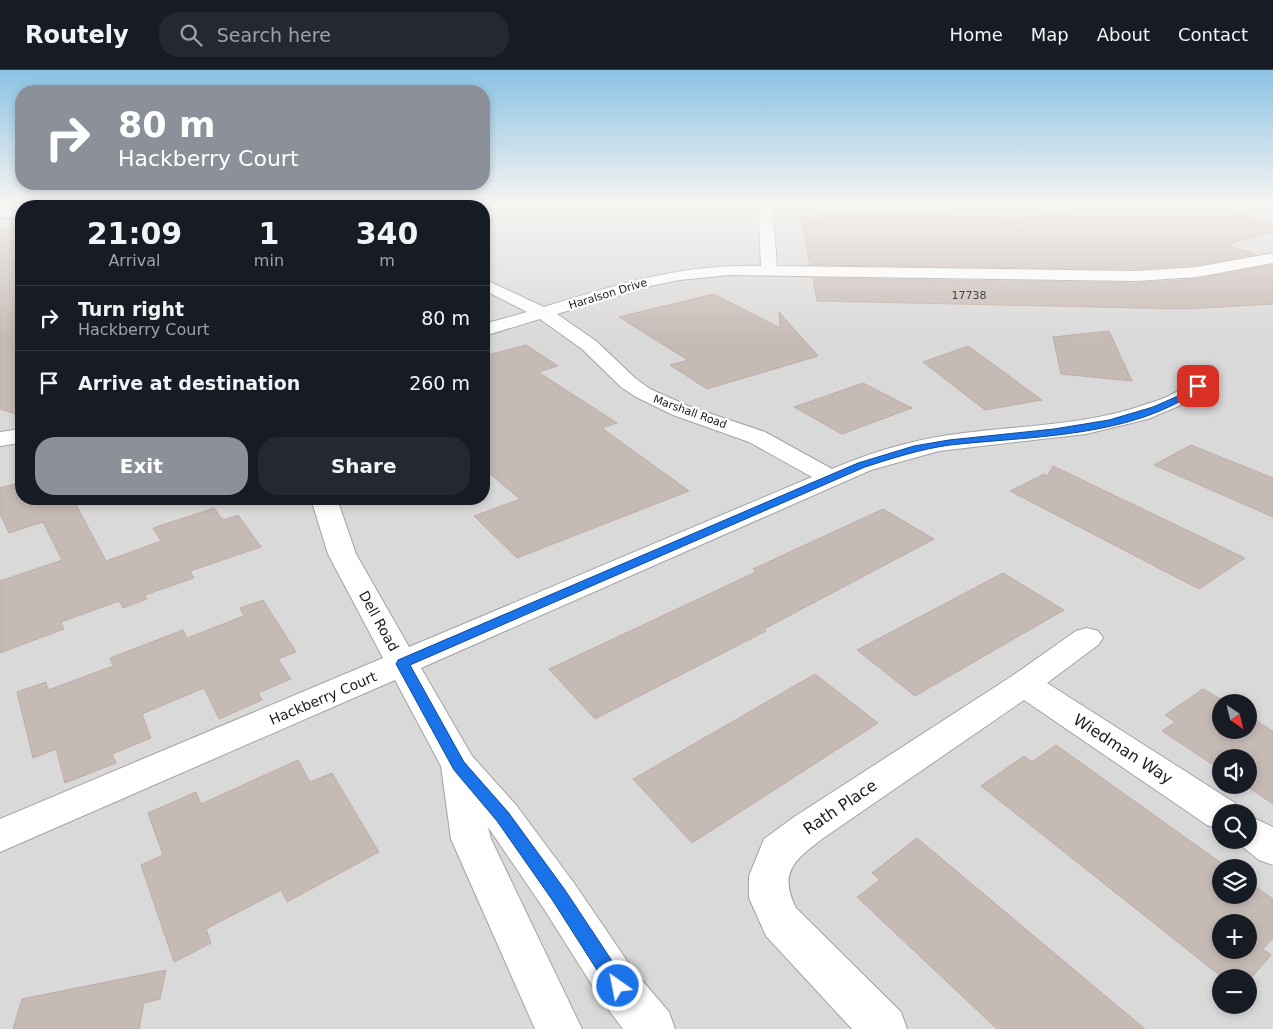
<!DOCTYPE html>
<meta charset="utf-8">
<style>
body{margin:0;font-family:"DejaVu Sans",sans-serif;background:#242831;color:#f1f3f6;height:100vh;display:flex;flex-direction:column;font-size:19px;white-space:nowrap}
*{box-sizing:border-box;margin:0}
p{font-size:16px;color:#9ea1a6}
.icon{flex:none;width:28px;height:28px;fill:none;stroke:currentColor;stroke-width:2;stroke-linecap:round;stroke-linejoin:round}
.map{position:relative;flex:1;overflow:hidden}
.side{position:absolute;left:15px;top:130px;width:475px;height:305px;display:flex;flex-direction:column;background:#171b24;border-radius:20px;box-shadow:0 2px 8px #0003}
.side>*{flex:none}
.hud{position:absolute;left:15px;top:15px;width:475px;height:105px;border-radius:20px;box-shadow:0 2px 8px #0003;background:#8c9099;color:#fff;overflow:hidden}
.needle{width:32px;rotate:145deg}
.fabs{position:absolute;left:1212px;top:624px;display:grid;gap:10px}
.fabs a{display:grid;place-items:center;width:45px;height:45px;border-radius:50%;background:#171b24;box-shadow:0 2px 8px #0003;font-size:25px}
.pin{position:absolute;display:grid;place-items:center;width:42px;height:42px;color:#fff;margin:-21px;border-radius:10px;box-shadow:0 2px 8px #0006}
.me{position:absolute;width:55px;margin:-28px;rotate:327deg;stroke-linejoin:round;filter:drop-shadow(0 0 4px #0008)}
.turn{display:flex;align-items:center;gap:18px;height:105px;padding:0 20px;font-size:22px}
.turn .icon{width:65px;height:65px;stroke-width:2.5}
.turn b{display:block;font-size:35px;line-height:42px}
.eta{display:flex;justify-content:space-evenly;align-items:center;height:85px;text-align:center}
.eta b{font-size:30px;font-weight:600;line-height:35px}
.action{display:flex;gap:10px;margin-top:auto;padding:10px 20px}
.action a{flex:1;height:58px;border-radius:20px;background:#8c9099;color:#fff;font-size:20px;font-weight:600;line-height:58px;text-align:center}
.action a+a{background:#242831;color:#f1f3f6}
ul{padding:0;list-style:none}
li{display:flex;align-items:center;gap:15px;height:65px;padding:0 20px;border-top:1px solid #363941}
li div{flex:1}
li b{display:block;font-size:19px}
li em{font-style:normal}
header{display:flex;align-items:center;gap:30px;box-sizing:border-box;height:70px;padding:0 25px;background:#171b24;border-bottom:1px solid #363941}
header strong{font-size:24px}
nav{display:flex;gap:28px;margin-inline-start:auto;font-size:18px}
.search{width:350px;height:45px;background:#242831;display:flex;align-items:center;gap:12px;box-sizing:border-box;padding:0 18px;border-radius:20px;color:#9ea1a6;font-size:19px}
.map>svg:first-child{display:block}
.residential{fill:#dad9d9;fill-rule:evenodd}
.building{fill:#c6bab5;stroke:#c0ada4;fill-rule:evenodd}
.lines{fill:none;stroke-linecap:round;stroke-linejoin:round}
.minor-casing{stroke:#a3a3a3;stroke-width:2}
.minor{fill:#fff;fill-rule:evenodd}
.route{fill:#1a73e8;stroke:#114b97}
.labels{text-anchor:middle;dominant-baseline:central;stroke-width:4.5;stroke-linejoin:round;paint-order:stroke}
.far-street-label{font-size:11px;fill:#1c1c1c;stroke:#fff}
.number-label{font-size:11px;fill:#464442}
.street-label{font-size:14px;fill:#1c1c1c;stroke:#fff}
.near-street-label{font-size:16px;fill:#1c1c1c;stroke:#fff}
</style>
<header>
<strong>Routely</strong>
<div class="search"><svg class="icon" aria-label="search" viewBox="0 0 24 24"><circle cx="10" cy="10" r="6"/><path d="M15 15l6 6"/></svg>Search here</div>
<nav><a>Home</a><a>Map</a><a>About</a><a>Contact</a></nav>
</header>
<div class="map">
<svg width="1273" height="959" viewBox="0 0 1273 959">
<rect width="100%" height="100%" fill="#eee8e2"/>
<!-- residential -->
<path class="residential" d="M0,134h1273v825h-1273zM21,136h463v293h-463zM1221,632h28v28h-28zM1221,688h28v27h-28zM1221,742h28v28h-28zM1221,798h28v27h-28zM1221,852h28v28h-28zM1221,908h28v27h-28z"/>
<!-- building -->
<g class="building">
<polygon points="1075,134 1205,134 1273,152 1273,162 1225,175 1255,184 1197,195 1136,199 810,195 800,146 818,146 816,142 1016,146 1074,143"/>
<polygon points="21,156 21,346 0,339 0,159"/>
<polygon points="1273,195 1273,234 1186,239 817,231 813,208 1136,213 1197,209"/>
<polygon points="714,224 780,258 779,242 818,286 707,319 670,295 688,290 619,247"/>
<polygon points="1109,261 1132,311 1061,304 1053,267"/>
<polygon points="526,275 558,296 538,302 617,353 602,358 689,421 517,488 474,446 520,429 484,399 484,286"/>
<polygon points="968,276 1042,330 985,340 923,292"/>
<polygon points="863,313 912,338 842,364 794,337"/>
<polygon points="1191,375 1273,408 1273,447 1154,395"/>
<polygon points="1053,396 1245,488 1199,519 1010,421 1044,404 1047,406"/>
<polygon points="21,412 21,429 73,429 106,491 161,471 153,458 214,438 223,450 238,445 261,477 190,501 194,508 145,525 147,529 123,538 119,531 61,552 64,559 0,583 0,511 62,490 43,452 9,463 0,444 0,418"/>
<polygon points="883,439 934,469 764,559 766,561 595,649 549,599 756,502 753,499"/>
<polygon points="1003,503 1064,540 915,626 857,580"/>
<polygon points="263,530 296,582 278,589 291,609 258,623 262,630 219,649 204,618 161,636 142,644 151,668 112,684 116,693 65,713 56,679 33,688 17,622 46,612 48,620 113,596 110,588 183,560 187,568 244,546 240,538"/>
<polygon points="815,604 878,653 692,773 633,709"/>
<polygon points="1203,619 1226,632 1221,632 1221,660 1249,660 1249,646 1273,661 1273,734 1245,715 1249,715 1249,688 1221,688 1221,700 1162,661 1175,652 1165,645"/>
<path d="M1056,675l172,123h-7v27h28v-13l24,17v39l-10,11 8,6 -20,23h-28l-242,-192 43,-30 8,6zM1221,852h28v28h-28z"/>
<polygon points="298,690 310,712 332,703 379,782 287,832 281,820 206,859 211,873 174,892 141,795 163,785 148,743 196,722 201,734"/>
<polygon points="917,768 1145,959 997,959 857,827 880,810 872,803"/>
<polygon points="166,900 160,929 144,933 139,959 13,959 22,929"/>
</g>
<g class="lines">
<defs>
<g id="minor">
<polygon points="62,134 88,134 86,136 61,136"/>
<polygon points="233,134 249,134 247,136 232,136"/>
<polygon points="346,134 360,134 361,136 347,136"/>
<path d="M593,134h65c-8,8 -57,8 -65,0z"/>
<path d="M758,134h14l5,62 359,5 61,-4 76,-14v10l-76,14 -61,4 -406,-6 -51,5 -29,6 -93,28 39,27 39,37 15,11 38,17 77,26 67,37c37,-16 77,-28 117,-34 66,-10 134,-8 198,-31 13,-4 27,-9 38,-18 6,-5 8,-12 13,-18l7,-2 7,2 3,4 -10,17 -10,10 -47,20 -62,15 -147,17 -68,19 -450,198 51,88 44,49 58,78 60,88 35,41 6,17h-52l-21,-28 -58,-92 -56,-82 3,12 91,190h-47l-84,-190 -10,-73 -46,-86 -395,172v-33l383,-161 -55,-104 -17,-55h26l19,55 53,93 403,-170 -63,-35 -76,-27 -37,-18 -15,-10 -39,-38 -42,-30 -56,17v-12l43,-12 -43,-22v-11l60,28c76,-23 136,-43 217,-41z"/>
<polygon points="940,134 1019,134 1012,138 947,138"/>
<polygon points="21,138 21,146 0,148 0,140"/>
<polygon points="21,359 21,373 0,376 0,362"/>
<path d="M1087,558l11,3 5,7 -5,7 -51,38 188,120 4,9h-18v18l-14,-5 -183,-125 -202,139c-27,21 -44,33 -26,69l105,104 6,17h-55l-86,-93 -17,-38v-22l15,-37 30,-22 218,-141 64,-45z"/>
<polygon points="1249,746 1273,757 1273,795 1259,790 1234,770 1249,770"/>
</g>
</defs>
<!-- minor casing -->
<use href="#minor" class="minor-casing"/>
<!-- minor -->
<use href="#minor" class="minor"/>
</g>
<!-- sky -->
<linearGradient id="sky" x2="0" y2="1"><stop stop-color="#8bc2e4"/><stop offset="0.5" stop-color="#f7f5f2"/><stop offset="1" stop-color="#f7f5f2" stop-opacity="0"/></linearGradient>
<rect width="1273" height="269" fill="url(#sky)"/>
<!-- route -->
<path class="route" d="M1198,313l3,1v4c-67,50 -171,48 -251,57 -29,4 -57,13 -85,22l-455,198 54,97 44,50 57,78 59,89 3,7 -3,6 -6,3 -7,-3 -58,-91 -56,-80 -43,-51 -58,-106 2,-4 460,-197 56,-17 35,-6 105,-11 55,-9 44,-13 25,-11z"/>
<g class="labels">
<!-- far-street labels -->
<g class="far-street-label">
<text transform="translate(608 224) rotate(-17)">Haralson Drive</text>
<text transform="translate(690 342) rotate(20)">Marshall Road</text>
</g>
<!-- number labels -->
<g class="number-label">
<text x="969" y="225">17738</text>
</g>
<!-- street labels -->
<g class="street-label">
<text transform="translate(379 551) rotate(61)">Dell Road</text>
<text transform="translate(323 628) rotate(-23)">Hackberry Court</text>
</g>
<!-- near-street labels -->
<g class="near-street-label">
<text transform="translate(1123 679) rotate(33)">Wiedman Way</text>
<text transform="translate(840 737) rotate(-34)">Rath Place</text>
</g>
</g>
</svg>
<div class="fabs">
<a><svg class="needle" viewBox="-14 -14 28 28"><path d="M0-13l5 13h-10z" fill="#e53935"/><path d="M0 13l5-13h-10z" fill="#9ea1a6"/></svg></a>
<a><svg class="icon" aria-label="sound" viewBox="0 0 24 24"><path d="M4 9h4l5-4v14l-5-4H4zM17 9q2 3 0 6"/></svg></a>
<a><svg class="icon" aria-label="search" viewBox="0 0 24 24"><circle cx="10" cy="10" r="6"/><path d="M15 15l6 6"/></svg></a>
<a><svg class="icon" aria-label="layers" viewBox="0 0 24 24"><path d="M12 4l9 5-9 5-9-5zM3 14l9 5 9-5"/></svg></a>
<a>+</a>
<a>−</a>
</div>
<div class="pin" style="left:1198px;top:316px;background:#d93025"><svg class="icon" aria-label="arrive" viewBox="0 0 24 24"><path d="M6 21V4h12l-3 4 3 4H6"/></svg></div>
<svg class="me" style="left:618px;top:916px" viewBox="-20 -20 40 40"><circle r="17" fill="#1a73e8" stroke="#fff" stroke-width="3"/><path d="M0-11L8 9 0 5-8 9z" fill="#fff"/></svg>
<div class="hud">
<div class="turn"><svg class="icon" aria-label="right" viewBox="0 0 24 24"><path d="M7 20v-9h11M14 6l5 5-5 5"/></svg><div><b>80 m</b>Hackberry Court</div></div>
</div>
<section class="side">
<div class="eta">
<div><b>21:09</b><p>Arrival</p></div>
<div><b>1</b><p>min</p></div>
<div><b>340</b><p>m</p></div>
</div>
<ul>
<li><svg class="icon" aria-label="right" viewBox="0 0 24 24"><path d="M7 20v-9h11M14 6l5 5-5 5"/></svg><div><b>Turn right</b><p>Hackberry Court</p></div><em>80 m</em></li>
<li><svg class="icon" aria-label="arrive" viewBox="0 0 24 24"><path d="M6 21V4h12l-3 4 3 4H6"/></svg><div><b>Arrive at destination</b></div><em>260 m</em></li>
</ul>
<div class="action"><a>Exit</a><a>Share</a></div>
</section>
</div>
